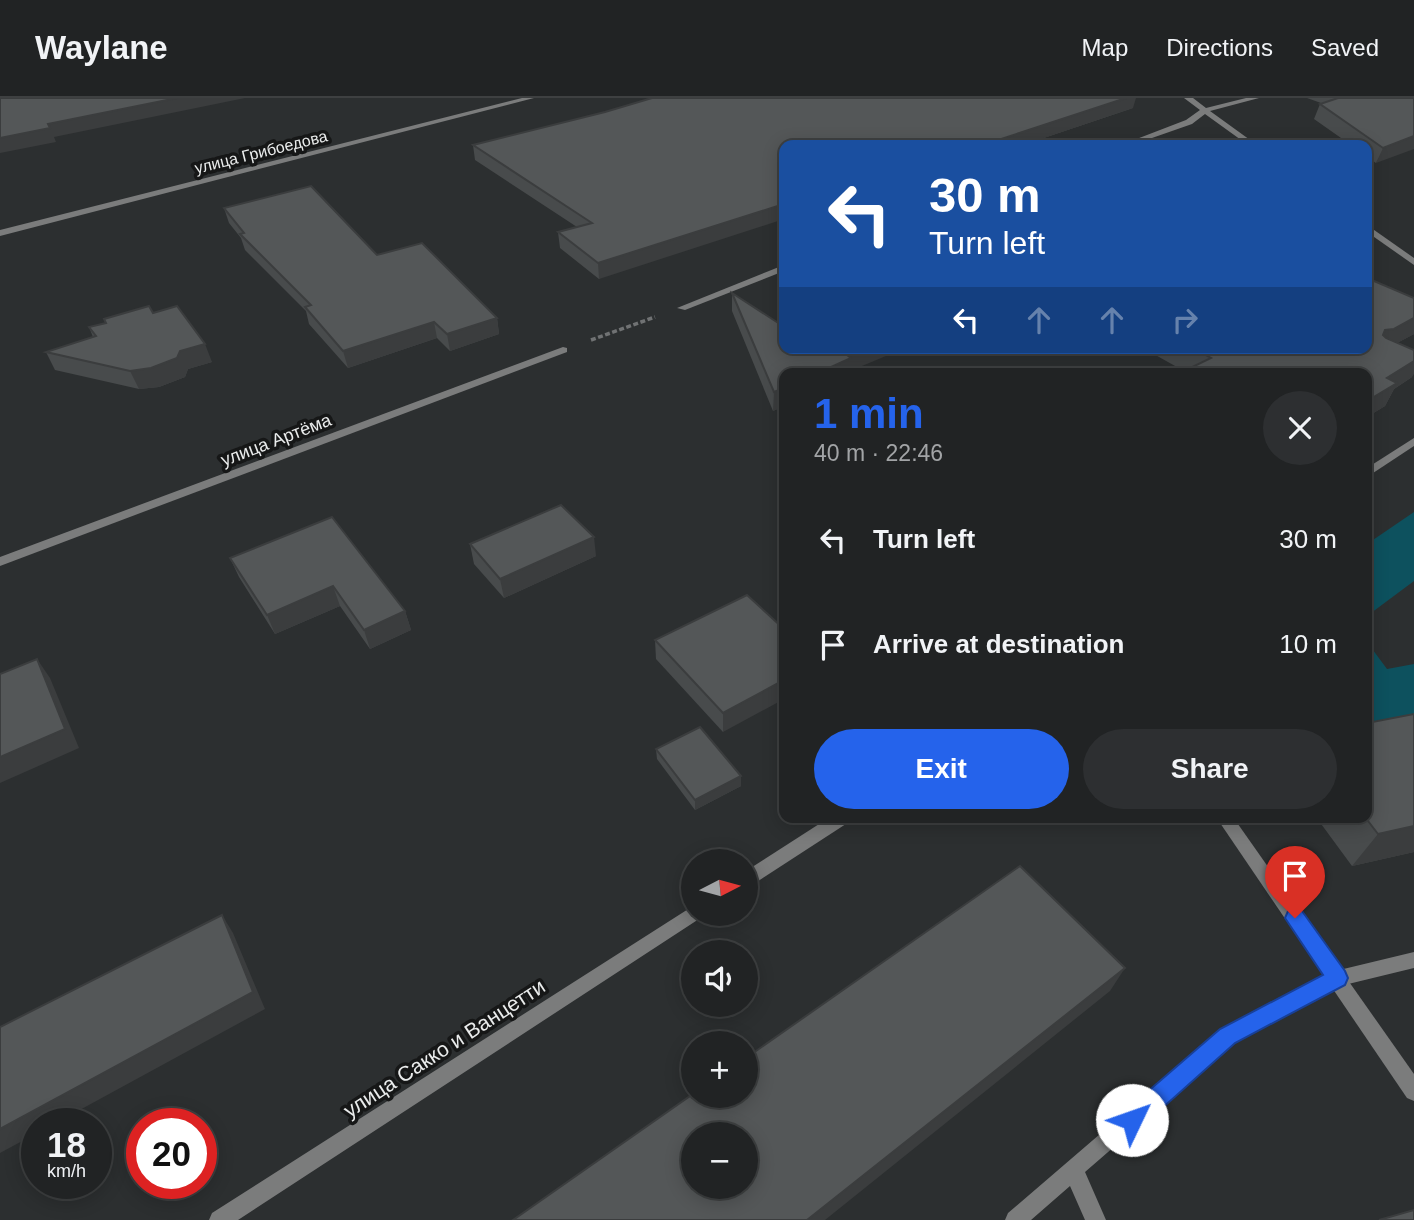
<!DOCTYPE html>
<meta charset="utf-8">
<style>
body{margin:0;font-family:Arial,sans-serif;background:#2d2f31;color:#f1f3f6;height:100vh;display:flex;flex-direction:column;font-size:26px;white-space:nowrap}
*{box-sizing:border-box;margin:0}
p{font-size:23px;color:#a2a4a6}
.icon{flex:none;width:38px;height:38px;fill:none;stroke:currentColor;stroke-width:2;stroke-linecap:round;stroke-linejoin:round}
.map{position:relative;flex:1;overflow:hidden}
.side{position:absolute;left:779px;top:270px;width:593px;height:455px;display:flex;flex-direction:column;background:#212324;border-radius:14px;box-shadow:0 4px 18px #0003,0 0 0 2px #3e4041}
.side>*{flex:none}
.banner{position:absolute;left:779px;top:42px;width:593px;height:214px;border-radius:14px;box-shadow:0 4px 18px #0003,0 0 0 2px #3e4041;background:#1a4fa0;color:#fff;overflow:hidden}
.needle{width:46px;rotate:84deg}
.buttons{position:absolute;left:681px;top:751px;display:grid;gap:14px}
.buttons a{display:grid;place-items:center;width:77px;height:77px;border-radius:50%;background:#212324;box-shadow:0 4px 18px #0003,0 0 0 2px #3e4041;font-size:35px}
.speed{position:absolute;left:21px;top:1010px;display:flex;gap:14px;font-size:35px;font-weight:700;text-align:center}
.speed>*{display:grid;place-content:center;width:91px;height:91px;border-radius:50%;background:#212324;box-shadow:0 4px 18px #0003,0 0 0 2px #3e4041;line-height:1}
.speed small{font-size:18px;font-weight:400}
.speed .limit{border:10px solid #d22;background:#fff;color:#111}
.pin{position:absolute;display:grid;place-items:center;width:60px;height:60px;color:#fff;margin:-72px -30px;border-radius:50% 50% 50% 0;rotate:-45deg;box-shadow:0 0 7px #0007}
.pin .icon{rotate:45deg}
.me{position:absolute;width:77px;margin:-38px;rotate:48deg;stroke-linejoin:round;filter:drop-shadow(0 0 5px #0008)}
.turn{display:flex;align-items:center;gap:24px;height:147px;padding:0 35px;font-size:32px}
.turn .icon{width:91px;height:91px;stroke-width:2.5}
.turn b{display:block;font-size:49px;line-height:60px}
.lanes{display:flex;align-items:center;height:66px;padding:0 35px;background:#0003;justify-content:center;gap:35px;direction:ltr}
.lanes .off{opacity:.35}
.round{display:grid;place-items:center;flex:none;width:74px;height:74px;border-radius:37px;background:#2d2f31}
.head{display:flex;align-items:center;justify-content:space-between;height:119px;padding:0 35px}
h1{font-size:42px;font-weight:800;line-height:52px;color:#2563eb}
.primary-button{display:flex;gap:14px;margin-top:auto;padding:14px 35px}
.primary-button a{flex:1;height:80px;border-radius:42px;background:#2563eb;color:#fff;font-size:28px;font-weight:800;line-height:80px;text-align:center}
.primary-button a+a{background:#2d2f31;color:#f1f3f6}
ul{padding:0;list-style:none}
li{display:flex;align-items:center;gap:21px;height:105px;padding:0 35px}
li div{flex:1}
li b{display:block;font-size:26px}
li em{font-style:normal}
header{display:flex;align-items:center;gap:42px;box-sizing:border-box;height:98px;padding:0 35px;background:#212324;border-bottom:2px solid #3e4041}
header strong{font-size:33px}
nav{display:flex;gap:38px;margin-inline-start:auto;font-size:24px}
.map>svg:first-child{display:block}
.green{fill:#0d515e}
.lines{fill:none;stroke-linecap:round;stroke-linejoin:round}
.path{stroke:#707273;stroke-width:3.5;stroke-dasharray:5 2.5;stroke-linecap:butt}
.service{fill:#7b7c7c;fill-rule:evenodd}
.minor{fill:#7b7c7c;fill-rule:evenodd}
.tertiary{fill:#7b7c7c;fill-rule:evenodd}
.wall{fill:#484b4c}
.shaded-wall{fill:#3b3d3e}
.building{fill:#545758;stroke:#3b3d3e;stroke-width:2;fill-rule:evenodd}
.route{fill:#2563eb;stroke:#184099;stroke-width:2}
.labels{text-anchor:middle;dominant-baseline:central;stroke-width:7;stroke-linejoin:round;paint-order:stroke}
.far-street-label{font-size:16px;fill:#eaecec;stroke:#161717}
.street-label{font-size:18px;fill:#eaecec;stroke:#161717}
.near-street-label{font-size:21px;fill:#eaecec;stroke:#161717}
</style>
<header>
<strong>Waylane</strong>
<nav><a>Map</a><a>Directions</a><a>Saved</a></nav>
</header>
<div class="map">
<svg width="1414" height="1122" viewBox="0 0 1414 1122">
<rect width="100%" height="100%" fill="#2c2f30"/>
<!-- green -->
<g class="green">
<polygon points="1414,414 1414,483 1367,518 1367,446"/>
<polygon points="1367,544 1387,571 1414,566 1414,621 1367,632"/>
</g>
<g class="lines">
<!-- path -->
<polyline class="path" points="591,242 655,219"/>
<!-- service -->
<polygon class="service" points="1414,854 1414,870 1340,888 1235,944 1085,1074 1106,1122 1085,1122 1070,1088 1031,1122 1005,1122 1008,1115 1221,932 1331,874"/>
<!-- minor -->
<g class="minor">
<polygon points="1184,0 1193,0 1206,10 1246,0 1259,0 1210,13 1257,47 1248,47 1205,16 1192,26 1132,47 1121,47 1186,22 1200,12"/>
<polygon points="1367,127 1414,160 1414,167 1367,134"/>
<polygon points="784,167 784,173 685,212 677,210"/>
<polygon points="563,249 567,250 567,254 0,468 0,459"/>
<polygon points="1414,340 1414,348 1367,379 1367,370"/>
<polygon points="830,719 851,719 849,724 752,787 746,789 746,773"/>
<polygon points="1216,719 1233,719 1414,976 1414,1003 1407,1000"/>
<polygon points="693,808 693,816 701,816 699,821 238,1122 209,1122 212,1115"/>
</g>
<!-- tertiary -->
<polygon class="tertiary" points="522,0 534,0 0,138 0,132"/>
</g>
<!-- wall -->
<g class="wall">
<polygon points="1307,0 1414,0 1376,65 1367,59 1367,47 1351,47 1314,21 1320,6 1321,5"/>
<polygon points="1133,10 1023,47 784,47 599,181 560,150 558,134 577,129 475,62 473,47"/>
<polygon points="224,110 377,157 497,220 499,236 450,253 437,240 348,270 309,226 306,213 245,152 241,140 229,125"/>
<polygon points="732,195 850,273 850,275 784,275 784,308 773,313 732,213"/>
<polygon points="1414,200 1414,236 1397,245 1412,279 1394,291 1385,308 1367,319 1367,275 1184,273 1143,250 1367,250"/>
<polygon points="153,215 212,264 188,271 185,279 159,289 139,291 55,272 46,254 93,239 89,229"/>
<polygon points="332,419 405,513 411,532 370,551 340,508 275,536 239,479 230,460"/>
<polygon points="470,446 596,458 504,500 474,466"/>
<polygon points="784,531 723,634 656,561 655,542"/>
<polygon points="1414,616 1414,754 1352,768 1316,719 1367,719"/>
<polygon points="656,651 741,688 695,712 657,661"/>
</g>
<!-- shaded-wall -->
<g class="shaded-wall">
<polygon points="177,0 245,0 54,39 56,44 0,55 0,40 48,26"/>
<polygon points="1126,0 1136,0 1133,10 1023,47 989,47 989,45"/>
<polygon points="1414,38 1414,51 1376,65 1383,50"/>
<polygon points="784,106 784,121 599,181 598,165"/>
<polygon points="497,220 499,236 450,253 447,236"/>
<polygon points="1414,220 1414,236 1382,253 1374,254 1385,232"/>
<polygon points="434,224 437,240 348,270 343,253"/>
<polygon points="205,246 212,264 188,271 185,279 159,289 139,291 130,273 180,253"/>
<polygon points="864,250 905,250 850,273 850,275 818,275 847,257"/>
<polygon points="1414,263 1414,276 1412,279 1394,291 1385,308 1367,319 1367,303 1387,280"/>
<polygon points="784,290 784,308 773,313 774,294"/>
<polygon points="594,439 596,458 504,500 500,481"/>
<polygon points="333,488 340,508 275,536 267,517"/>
<polygon points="405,513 411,532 370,551 364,532"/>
<polygon points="37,561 50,580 79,650 0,685 0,659"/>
<polygon points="784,582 784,601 723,634 723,615"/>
<polygon points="741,678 741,688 695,712 695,702"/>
<polygon points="1414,728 1414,754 1352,768 1378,736"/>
<polygon points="222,817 233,835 265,911 54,1026 37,1026 37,1035 0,1055 0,1031"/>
<polygon points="1125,870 1110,893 825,1122 807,1122"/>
</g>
<!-- building -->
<g class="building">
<polygon points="0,0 177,0 48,26 50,30 0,40"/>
<polygon points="652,0 1126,0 989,45 993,47 784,47 784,106 598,165 558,134 592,125 473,47 605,14"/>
<polygon points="1338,0 1414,0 1414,38 1383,50 1320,6"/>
<polygon points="311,88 377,157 422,145 497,220 447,236 434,224 343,253 305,209 311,207 240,136 244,135 224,110"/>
<polygon points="1367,180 1414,200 1414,220 1394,231 1385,232 1383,237 1386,240 1414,252 1414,263 1387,280 1397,285 1367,303 1367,275 1180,275 1211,260 1193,250 1367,250"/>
<polygon points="732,195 783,228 784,228 784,250 864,250 847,257 851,260 818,275 784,275 784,290 774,294"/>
<polygon points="149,208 153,215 177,208 205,246 180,253 177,260 151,270 130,273 46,254 96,238 89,229 106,225 104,221"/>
<polygon points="561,407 594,439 500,481 470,446"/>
<polygon points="332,419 405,513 364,532 333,488 267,517 230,460"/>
<polygon points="747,497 784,531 784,582 723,615 655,542"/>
<polygon points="37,561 65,631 0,659 0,576"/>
<polygon points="1414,616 1414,728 1378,736 1365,719 1367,719 1367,625"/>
<polygon points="700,629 741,678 695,702 656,651"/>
<path d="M1020,768l105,102 -318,252h-294l180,-126v2h53v-38zM693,1036h53v52h-53z"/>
<polygon points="222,817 253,894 0,1031 0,929"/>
<polygon points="1414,1112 1414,1122 1379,1122"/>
</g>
<!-- route -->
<polygon class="route" points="1295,811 1302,813 1345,873 1348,880 1345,887 1235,945 1140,1030 1132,1033 1124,1030 1121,1022 1124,1014 1220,931 1323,877 1285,820 1288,813"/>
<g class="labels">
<!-- far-street labels -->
<g class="far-street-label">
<text transform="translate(261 54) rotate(-14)">улица Грибоедова</text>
</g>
<!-- street labels -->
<g class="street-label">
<text transform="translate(276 342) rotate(-21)">улица Артёма</text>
</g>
<!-- near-street labels -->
<g class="near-street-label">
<text transform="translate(444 950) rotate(-33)">улица Сакко и Ванцетти</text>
</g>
</g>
</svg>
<div class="buttons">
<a><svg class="needle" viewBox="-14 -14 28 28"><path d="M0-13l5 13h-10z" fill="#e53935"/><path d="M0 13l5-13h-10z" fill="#a2a4a6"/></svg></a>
<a><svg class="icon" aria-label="sound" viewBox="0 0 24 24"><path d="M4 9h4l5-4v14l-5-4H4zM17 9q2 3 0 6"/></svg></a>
<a>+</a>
<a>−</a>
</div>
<div class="speed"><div>18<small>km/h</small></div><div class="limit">20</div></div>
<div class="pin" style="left:1295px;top:820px;background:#d93025"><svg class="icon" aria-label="arrive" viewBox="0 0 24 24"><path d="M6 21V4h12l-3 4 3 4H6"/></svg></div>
<svg class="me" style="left:1132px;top:1022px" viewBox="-20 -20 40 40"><circle r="19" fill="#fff"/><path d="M0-13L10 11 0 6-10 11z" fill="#2563eb"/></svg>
<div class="banner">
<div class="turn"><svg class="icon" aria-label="left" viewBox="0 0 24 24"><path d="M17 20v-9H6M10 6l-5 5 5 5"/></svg><div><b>30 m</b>Turn left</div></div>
<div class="lanes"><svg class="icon" aria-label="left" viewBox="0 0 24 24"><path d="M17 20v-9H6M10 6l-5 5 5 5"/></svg><svg class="icon off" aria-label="ahead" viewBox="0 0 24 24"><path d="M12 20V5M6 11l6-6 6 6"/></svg><svg class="icon off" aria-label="ahead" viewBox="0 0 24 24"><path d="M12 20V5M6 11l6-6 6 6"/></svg><svg class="icon off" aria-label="right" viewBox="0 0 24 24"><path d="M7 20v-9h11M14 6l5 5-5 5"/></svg></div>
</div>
<section class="side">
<div class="head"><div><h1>1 min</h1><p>40 m · 22:46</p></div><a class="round"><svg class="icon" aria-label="close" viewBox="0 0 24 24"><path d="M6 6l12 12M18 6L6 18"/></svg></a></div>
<ul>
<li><svg class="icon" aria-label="left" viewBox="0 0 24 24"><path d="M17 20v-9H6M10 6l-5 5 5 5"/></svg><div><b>Turn left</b></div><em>30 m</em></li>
<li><svg class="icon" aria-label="arrive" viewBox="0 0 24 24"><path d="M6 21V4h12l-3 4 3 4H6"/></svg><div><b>Arrive at destination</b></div><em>10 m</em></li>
</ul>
<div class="primary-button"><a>Exit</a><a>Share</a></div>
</section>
</div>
